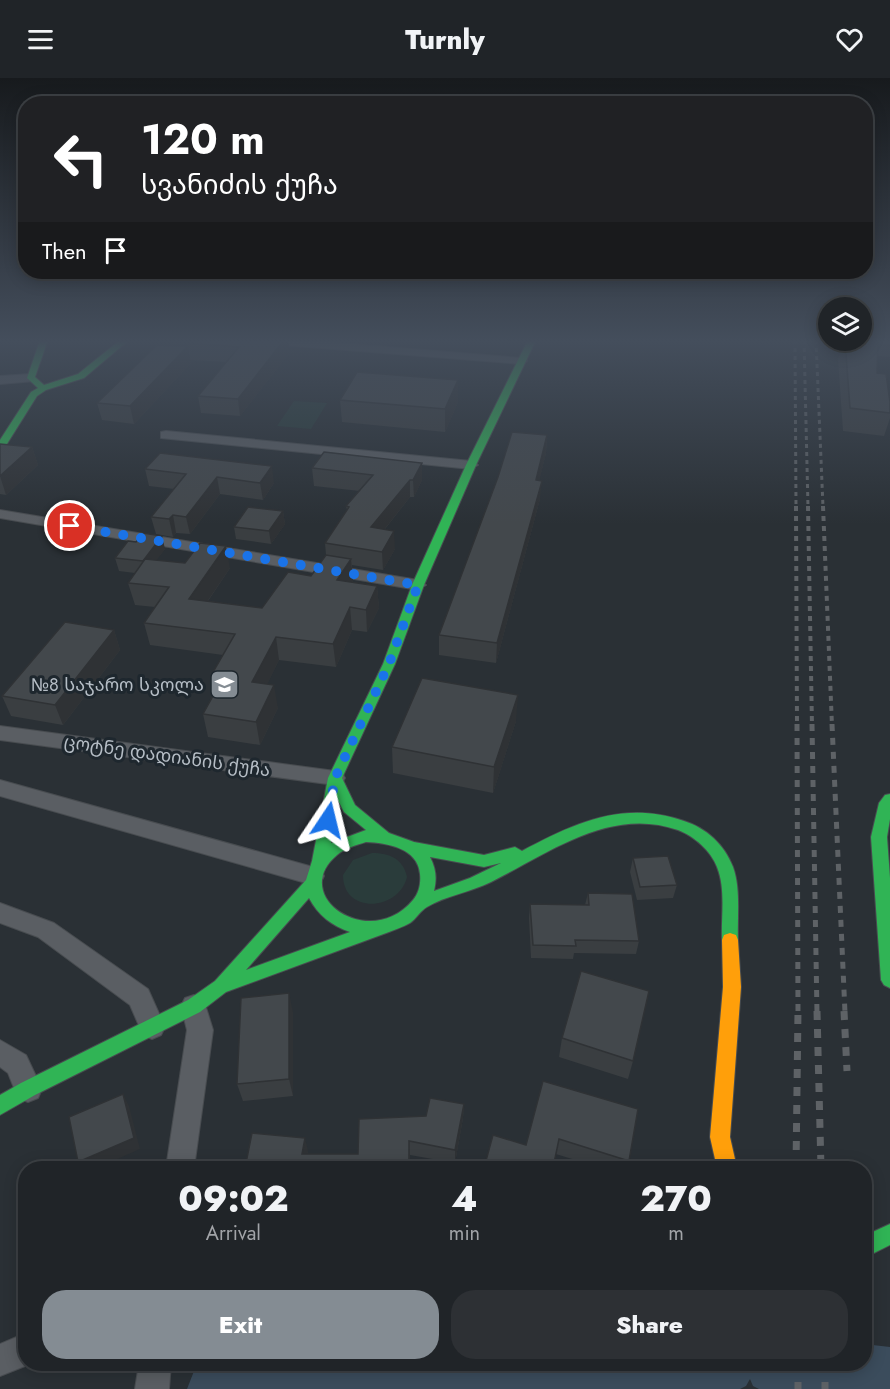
<!DOCTYPE html>
<meta charset="utf-8">
<style>
body{margin:0;font-family:Jost,"Noto Sans Georgian",sans-serif;background:#2d3034;color:#f1f3f6;height:100vh;display:flex;flex-direction:column;font-size:22px;white-space:nowrap}
*{box-sizing:border-box;margin:0}
p{font-size:20px;color:#a2a4a8}
.icon{flex:none;width:33px;height:33px;fill:none;stroke:currentColor;stroke-width:2;stroke-linecap:round;stroke-linejoin:round}
.map{position:relative;flex:1;overflow:hidden}
.sheet{position:absolute;left:18px;top:1083px;width:854px;height:210px;display:flex;flex-direction:column;background:#202428;border-radius:24px;box-shadow:0 3px 15px #0003,0 0 0 2px #3d4145}
.sheet>*{flex:none}
.guide{position:absolute;left:18px;top:18px;width:855px;height:183px;border-radius:24px;box-shadow:0 3px 15px #0003,0 0 0 2px #3d4145;background:#202124;color:#fff;overflow:hidden}
.controls{position:absolute;left:818px;top:219px;display:grid;gap:12px}
.controls a{display:grid;place-items:center;width:54px;height:54px;border-radius:50%;background:#202428;box-shadow:0 3px 15px #0003,0 0 0 2px #3d4145;font-size:30px}
.pin{position:absolute;display:grid;place-items:center;width:51px;height:51px;color:#fff;margin:-26px;border:3px solid #fff;border-radius:50%;box-shadow:0 2px 6px #0007}
.me{position:absolute;width:66px;margin:-33px;rotate:10deg;stroke-linejoin:round;filter:drop-shadow(0 0 4px #0008)}
.turn{display:flex;align-items:center;gap:21px;height:126px;padding:0 24px;font-size:27px}
.turn .icon{width:78px;height:78px;stroke-width:2.5}
.turn b{display:block;font-size:42px;line-height:51px}
.then{display:flex;align-items:center;height:57px;padding:0 24px;background:#0003;gap:12px;font-size:22px}
.eta{display:flex;justify-content:space-evenly;align-items:center;height:102px;text-align:center}
.eta b{font-size:36px;font-weight:800;line-height:42px}
.primary-button{display:flex;gap:12px;margin-top:auto;padding:12px 24px}
.primary-button a{flex:1;height:69px;border-radius:24px;background:#848c93;color:#fff;font-size:24px;font-weight:800;line-height:69px;text-align:center}
.primary-button a+a{background:#2d3034;color:#f1f3f6}
header{display:flex;justify-content:space-between;align-items:center;height:78px;padding:0 24px;background:#202428;font-size:27px;font-weight:800}
.map>svg:first-child{display:block}
.green{fill:#2a3c3b}
.lines{fill:none;stroke-linecap:round;stroke-linejoin:round}
.river{fill:#3b4c5c;fill-rule:evenodd}
.street-casing{stroke:#484c50;stroke-width:2}
.fast-casing{stroke:#484c50;stroke-width:2}
.slow-casing{stroke:#484c50;stroke-width:2}
.street{fill:#5a5e63;fill-rule:evenodd}
.fast{fill:#30b455;fill-rule:evenodd}
.slow{fill:#ff9f0a;fill-rule:evenodd}
.rail-far3{stroke:#5e6266;stroke-width:3;stroke-dasharray:4 4;stroke-linecap:butt}
.rail-far2{stroke:#5e6266;stroke-width:4;stroke-dasharray:5 5;stroke-linecap:butt}
.rail-far1{stroke:#5e6266;stroke-width:5;stroke-dasharray:7 7;stroke-linecap:butt}
.rail{stroke:#5e6266;stroke-width:7;stroke-dasharray:9 9;stroke-linecap:butt}
.wall{fill:#3a3e41}
.shaded-wall{fill:#2f3235}
.building{fill:#43484c;stroke:#2f3235;stroke-width:1.5}
.route{stroke:#1a73e8;stroke-width:10;stroke-dasharray:0 18}
.labels{text-anchor:middle;dominant-baseline:central;stroke-width:6;stroke-linejoin:round;paint-order:stroke}
.poi-label{font-size:18px;fill:#b5bdc5;stroke:#1e272e;text-anchor:end}
.street-label{font-size:18px;fill:#b5bdc5;stroke:#1e272e}
</style>
<header><svg class="icon" aria-label="menu" viewBox="0 0 24 24"><path d="M4 6h16M4 12h16M4 18h16"/></svg>Turnly<svg class="icon" aria-label="heart" viewBox="0 0 24 24"><path d="M12 20l-8-8c-3-5 5-10 8-4 3-6 11-1 8 4z"/></svg></header>
<div class="map">
<svg width="890" height="1311" viewBox="0 0 890 1311">
<rect width="100%" height="100%" fill="#2a3035"/>
<!-- green -->
<g class="green">
<polygon points="294,323 327,325 311,351 277,348"/>
<path d="M372,775c18,0 31,6 35,24 -8,34 -64,38 -64,-2l10,-15z"/>
</g>
<g class="lines">
<!-- river -->
<polygon class="river" points="864,1266 890,1269 890,1311 759,1311 753,1308 750,1301 746,1308 740,1311 187,1311 196,1288 203,1286 864,1286"/>
<defs>
<g id="street">
<polygon points="253,262 303,262 521,280 527,283 521,286 258,265"/>
<polygon points="31,296 35,297 35,303 0,306 0,298"/>
<polygon points="166,353 471,383 478,387 471,391 161,360 161,354"/>
<polygon points="0,432 418,502 426,507 418,512 0,440"/>
<polygon points="0,648 335,693 342,695 345,700 342,705 335,707 0,662"/>
<polygon points="0,702 313,789 321,792 324,798 321,804 313,807 0,718"/>
<polygon points="0,825 54,845 148,911 165,949 161,957 152,961 143,957 130,927 38,859 0,845"/>
<polygon points="194,917 203,920 213,952 194,1090 166,1090 187,952 181,928 185,920"/>
<polygon points="0,962 26,977 42,1011 38,1020 28,1024 18,1020 8,995 0,989"/>
<polygon points="26,1255 26,1286 30,1286 0,1298 0,1266"/>
<polygon points="139,1286 171,1286 169,1311 135,1311"/>
</g>
<g id="fast">
<polygon points="40,262 48,262 35,299 44,307 78,296 120,262 129,262 84,300 46,312 37,318 5,369 0,372 0,362 31,314 38,310 27,300"/>
<path d="M528,262h8l-60,125 -52,120 -29,79 -53,114 13,27 34,28 25,9 70,13 31,-8 7,4c53,-28 101,-51 162,-30 22,7 40,23 49,46 8,22 4,50 5,73l-2,5 -6,2 -6,-2 -2,-5c-1,-23 4,-51 -5,-73 -6,-16 -23,-31 -39,-37 -68,-24 -129,23 -187,52 -20,10 -46,14 -64,25 -7,4 -11,12 -17,16 -7,4 -14,6 -21,9l-163,60 -26,20 -165,83 -35,20v-20l21,-12 167,-83 27,-19 91,-101 6,-19 16,-83 55,-114 29,-79 54,-120zM338,722l6,12 22,18 -35,13zM366,764c21,1 52,6 54,32 1,9 -1,19 -7,26 -43,52 -125,-4 -76,-45 8,-7 20,-10 29,-13zM430,779l54,10 17,-4 -31,15 -36,13c3,-13 2,-22 -4,-34zM309,820c9,17 23,28 41,34l-104,38z"/>
<polygon points="890,716 890,741 887,759 890,800 890,910 884,907 881,902 871,759 879,725 885,717"/>
<polygon points="890,1146 890,1167 864,1180 864,1158"/>
</g>
<polygon id="slow" points="730,855 736,857 738,862 741,909 730,1059 737,1090 717,1090 710,1059 723,909 722,862 724,857"/>
</defs>
<!-- street casing -->
<use href="#street" class="street-casing"/>
<!-- fast casing -->
<use href="#fast" class="fast-casing"/>
<!-- slow casing -->
<use href="#slow" class="slow-casing"/>
<!-- street -->
<use href="#street" class="street"/>
<!-- fast -->
<use href="#fast" class="fast"/>
<!-- slow -->
<use href="#slow" class="slow"/>
<!-- rail-far3 -->
<g class="rail-far3">
<polyline points="795,262 796,429"/>
<polyline points="804,262 808,429"/>
<polyline points="816,262 823,429"/>
</g>
<!-- rail-far2 -->
<g class="rail-far2">
<polyline points="796,428 797,648"/>
<polyline points="808,428 812,648"/>
<polyline points="823,428 832,648"/>
</g>
<!-- rail-far1 -->
<g class="rail-far1">
<polyline points="797,646 798,935"/>
<polyline points="812,646 817,935"/>
<polyline points="832,646 845,935"/>
</g>
<!-- rail -->
<g class="rail">
<polyline points="817,933 821,1090"/>
<polyline points="844,933 847,993"/>
<polyline points="796,1090 798,933"/>
<polyline points="798,1286 798,1311"/>
<polyline points="825,1286 825,1311"/>
</g>
</g>
<!-- wall -->
<g class="wall">
<polygon points="174,262 290,274 240,338 201,335 198,318 226,284 190,282 191,285 134,346 102,342 97,325 172,268 172,264"/>
<polygon points="844,262 890,262 890,279 878,278 877,295 890,324 890,340 884,358 843,353 838,281"/>
<polygon points="458,302 458,324 445,354 342,344 340,322"/>
<polygon points="547,357 546,375 539,403 540,421 496,585 439,577 439,557"/>
<polygon points="0,366 32,369 38,387 6,417 0,416"/>
<polygon points="312,390 422,402 414,419 410,419 385,451 395,471 383,492 352,487 353,503 352,505 377,508 379,530 367,554 352,552 336,589 279,582 267,606 278,630 260,667 208,659 203,636 215,613 212,596 223,577 150,567 144,545 155,529 135,527 128,505 135,495 119,493 115,480 136,464 165,471 156,482 230,490 208,523 262,530 311,498 326,477 325,465 347,432 346,428 360,413 314,408"/>
<polygon points="145,391 274,405 263,422 220,416 190,456 176,455 173,459 156,456 151,439 174,411 149,408"/>
<polygon points="283,433 285,446 271,466 236,461 234,449"/>
<polygon points="114,552 120,572 63,647 11,638 2,618"/>
<polygon points="516,643 493,715 393,695 392,669"/>
<polygon points="633,780 677,807 673,820 637,822 630,794"/>
<polygon points="588,815 639,863 636,876 574,875 573,881 531,880 529,840 530,826 585,827"/>
<polygon points="293,934 293,1018 243,1023 237,1006"/>
<polygon points="562,960 633,983 628,1001 559,979"/>
<polygon points="543,1003 629,1083 627,1090 602,1090 526,1067"/>
<polygon points="464,1026 463,1040 455,1085 410,1077 410,1090 245,1090 308,1073 307,1076 358,1076 426,1038"/>
</g>
<!-- shaded-wall -->
<g class="shaded-wall">
<polygon points="284,262 288,262 290,274 240,338 238,321"/>
<polygon points="188,268 191,285 134,346 130,328"/>
<polygon points="458,302 458,324 445,354 445,331"/>
<polygon points="547,357 546,375 535,421 536,402"/>
<polygon points="32,369 38,387 6,417 0,398"/>
<polygon points="422,385 422,402 414,419 413,402"/>
<polygon points="272,388 274,405 263,422 260,405"/>
<polygon points="217,399 220,416 190,456 186,439"/>
<polygon points="410,402 410,419 372,467 371,449"/>
<polygon points="542,403 540,421 496,585 497,565"/>
<polygon points="283,433 285,446 271,466 269,453"/>
<polygon points="173,437 176,455 173,459 169,441"/>
<polygon points="394,453 395,471 383,492 382,474"/>
<polygon points="162,458 165,471 146,496 143,483"/>
<polygon points="226,468 230,490 194,543 189,521"/>
<polygon points="351,481 353,503 339,525 337,502"/>
<polygon points="377,508 379,530 367,554 366,532"/>
<polygon points="350,529 352,552 336,589 333,566"/>
<polygon points="114,552 120,572 63,647 55,627"/>
<polygon points="276,559 279,582 257,627 252,604"/>
<polygon points="274,607 278,630 260,667 256,644"/>
<polygon points="518,617 516,643 493,715 494,689"/>
<polygon points="289,915 293,934 293,1018 289,1001"/>
<polygon points="123,1016 129,1028 140,1071 97,1090 82,1090 78,1084"/>
<polygon points="464,1026 463,1040 455,1085 455,1072"/>
<polygon points="305,1060 308,1073 305,1089 302,1076"/>
</g>
<!-- building -->
<g class="building">
<polygon points="174,262 284,262 238,321 198,318 239,269 172,264"/>
<polygon points="845,262 867,262 878,263 877,295 886,296 890,324 890,335 850,330"/>
<polygon points="890,262 890,268 878,266 878,263 871,262"/>
<polygon points="157,267 188,268 130,328 97,325"/>
<polygon points="357,294 458,302 445,331 340,322"/>
<polygon points="512,354 547,357 536,402 542,403 497,565 439,557 498,399"/>
<polygon points="0,366 32,369 0,398"/>
<polygon points="324,374 422,385 413,402 410,402 371,449 394,453 382,474 325,465 349,429 346,428 373,397 312,390"/>
<polygon points="160,375 272,388 260,405 217,399 186,439 173,437 169,441 151,439 186,396 145,391"/>
<polygon points="248,429 283,433 269,453 234,449"/>
<polygon points="143,455 162,458 143,483 115,480 128,463 136,464"/>
<polygon points="200,465 226,468 189,521 262,530 288,494 311,498 326,477 351,481 337,502 377,508 366,532 350,529 333,566 276,559 252,604 274,607 256,644 203,636 224,598 212,596 235,556 144,545 169,509 128,505 145,481 185,485"/>
<polygon points="65,544 114,552 55,627 2,618"/>
<polygon points="422,600 518,617 494,689 392,669"/>
<polygon points="668,778 677,807 640,809 633,780"/>
<polygon points="588,815 632,816 639,863 575,862 576,868 533,867 530,826 589,827"/>
<polygon points="581,893 649,913 633,983 562,960"/>
<polygon points="289,915 289,1001 237,1006 241,920"/>
<polygon points="543,1003 638,1031 629,1083 559,1061 553,1090 484,1090 493,1057 526,1067"/>
<polygon points="123,1016 134,1060 78,1084 69,1039"/>
<polygon points="430,1020 464,1026 455,1072 409,1063 409,1090 245,1090 252,1055 305,1060 302,1076 358,1076 359,1041 426,1038"/>
</g>
<!-- sky -->
<linearGradient id="sky" x2="0" y2="1"><stop stop-color="#171a1d"/><stop offset="0.59" stop-color="#444e5c"/><stop offset="1" stop-color="#444e5c" stop-opacity="0"/></linearGradient>
<rect width="890" height="446" fill="url(#sky)"/>
<g class="lines">
<!-- route -->
<polyline class="route" points="70,448 418,507 389,586 335,700 328,742"/>
</g>
<!-- icons -->
<defs>
<symbol id="school-square" viewBox="-11 -11 22 22"><rect x="-9" y="-9" width="18" height="18" rx="4" fill="#848c93" stroke="#1e272e"/><path d="M0-5L7-2L0 1L-7-2ZM-4 1L0 2.5L4 1V4Q0 6-4 4Z" fill="#fff"/></symbol>
</defs>
<g fill-rule="evenodd">
<use href="#school-square" x="208" y="590" width="33" height="33"/>
</g>
<g class="labels">
<!-- poi labels -->
<g class="poi-label">
<text x="204" y="607">№8 საჯარო სკოლა</text>
</g>
<!-- street labels -->
<g class="street-label">
<text transform="translate(167 678) rotate(8)">ცოტნე დადიანის ქუჩა</text>
</g>
</g>
</svg>
<div class="controls">
<a><svg class="icon" aria-label="layers" viewBox="0 0 24 24"><path d="M12 4l9 5-9 5-9-5zM3 14l9 5 9-5"/></svg></a>
</div>
<div class="pin" style="left:70px;top:448px;background:#d93025"><svg class="icon" aria-label="arrive" viewBox="0 0 24 24"><path d="M6 21V4h12l-3 4 3 4H6"/></svg></div>
<svg class="me" style="left:328px;top:742px" viewBox="-20 -20 40 40"><path d="M0-17L14 15 0 8-14 15z" fill="#1a73e8" stroke="#fff" stroke-width="4"/></svg>
<div class="guide">
<div class="turn"><svg class="icon" aria-label="left" viewBox="0 0 24 24"><path d="M17 20v-9H6M10 6l-5 5 5 5"/></svg><div><b>120 m</b>სვანიძის ქუჩა</div></div>
<div class="then">Then<svg class="icon" aria-label="arrive" viewBox="0 0 24 24"><path d="M6 21V4h12l-3 4 3 4H6"/></svg></div>
</div>
<section class="sheet">
<div class="eta">
<div><b>09:02</b><p>Arrival</p></div>
<div><b>4</b><p>min</p></div>
<div><b>270</b><p>m</p></div>
</div>
<div class="primary-button"><a>Exit</a><a>Share</a></div>
</section>
</div>
